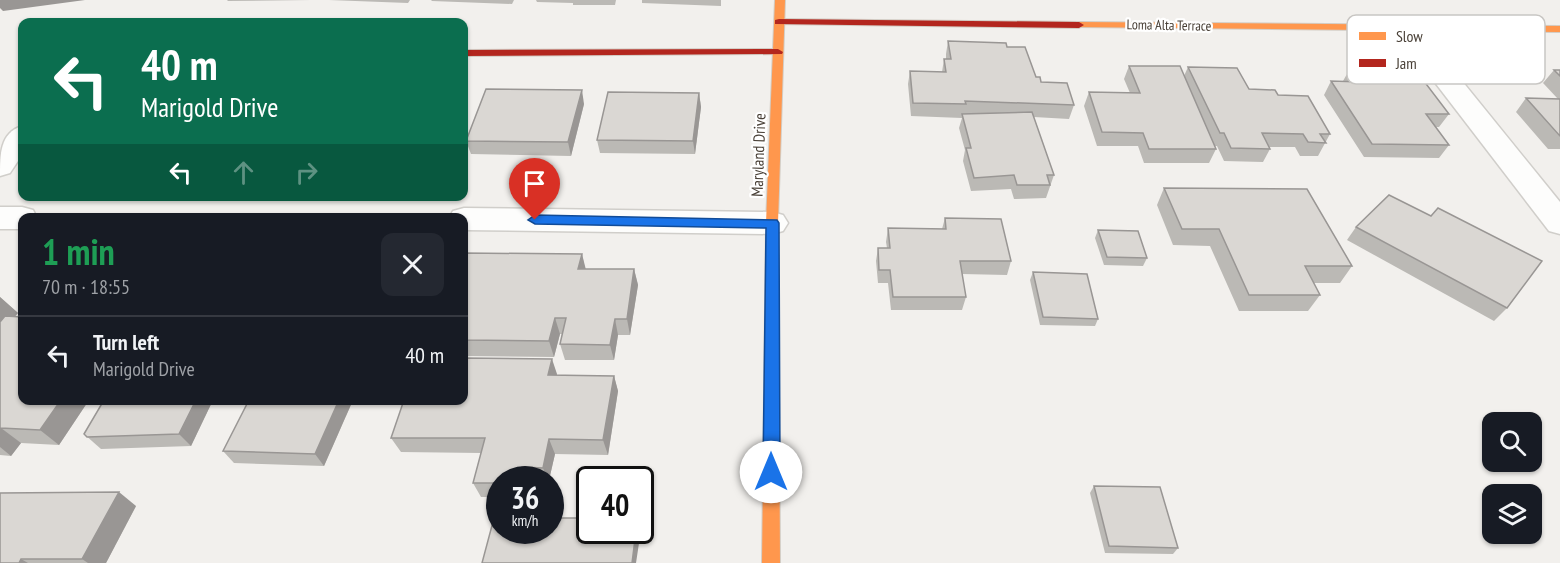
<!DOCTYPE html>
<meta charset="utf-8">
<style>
body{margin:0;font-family:"PT Sans Narrow",sans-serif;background:#242831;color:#f1f3f6;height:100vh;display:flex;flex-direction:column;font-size:22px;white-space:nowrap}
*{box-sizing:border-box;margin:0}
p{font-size:20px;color:#9ea1a6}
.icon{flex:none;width:33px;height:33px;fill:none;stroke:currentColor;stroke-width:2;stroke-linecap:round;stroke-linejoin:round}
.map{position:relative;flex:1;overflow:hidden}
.sheet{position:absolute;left:18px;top:213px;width:450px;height:192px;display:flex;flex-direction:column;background:#171b24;border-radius:12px;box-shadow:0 2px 4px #0004}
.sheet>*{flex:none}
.top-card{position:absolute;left:18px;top:18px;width:450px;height:183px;border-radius:12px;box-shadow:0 2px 4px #0004;background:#0b6e4f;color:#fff;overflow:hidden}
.controls{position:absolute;left:1482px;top:412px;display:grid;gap:12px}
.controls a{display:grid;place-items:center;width:60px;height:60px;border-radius:12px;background:#171b24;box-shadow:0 2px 4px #0004;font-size:30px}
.speed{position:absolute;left:486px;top:466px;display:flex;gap:12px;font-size:30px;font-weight:700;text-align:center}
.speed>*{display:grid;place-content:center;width:78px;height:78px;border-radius:50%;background:#171b24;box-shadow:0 2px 4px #0004;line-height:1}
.speed small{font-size:15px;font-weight:400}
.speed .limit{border:3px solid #111;border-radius:9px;background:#fff;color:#111}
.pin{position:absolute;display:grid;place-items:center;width:51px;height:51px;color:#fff;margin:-62px -26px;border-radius:50% 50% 50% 0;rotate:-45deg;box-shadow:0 0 6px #0007}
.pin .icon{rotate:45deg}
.me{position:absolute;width:66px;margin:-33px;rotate:0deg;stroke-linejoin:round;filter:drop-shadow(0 0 4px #0008)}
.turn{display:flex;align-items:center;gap:21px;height:126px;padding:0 24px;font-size:27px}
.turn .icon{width:78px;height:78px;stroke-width:2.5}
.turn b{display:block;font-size:42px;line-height:51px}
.lanes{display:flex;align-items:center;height:57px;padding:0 24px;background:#0003;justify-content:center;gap:30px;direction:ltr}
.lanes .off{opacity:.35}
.round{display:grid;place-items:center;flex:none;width:63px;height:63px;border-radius:12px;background:#242831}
.headline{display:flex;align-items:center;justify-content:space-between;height:102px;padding:0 24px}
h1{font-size:36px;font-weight:700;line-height:45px;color:#1e9e55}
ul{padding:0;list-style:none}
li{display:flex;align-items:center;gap:18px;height:78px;padding:0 24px;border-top:2px solid #363941}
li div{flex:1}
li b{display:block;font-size:22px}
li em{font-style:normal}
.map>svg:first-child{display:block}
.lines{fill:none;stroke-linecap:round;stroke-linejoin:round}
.street-casing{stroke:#d0ceca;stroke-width:3}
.slow-casing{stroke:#d3cdc5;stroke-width:2}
.jam-casing{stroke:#d3cdc5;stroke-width:2}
.street{fill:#fdfdfc;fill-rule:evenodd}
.slow{fill:#ff974d;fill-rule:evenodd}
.jam{fill:#b3261e;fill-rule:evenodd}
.wall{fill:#bbb9b5}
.shaded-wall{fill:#999694}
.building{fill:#dad7d3;stroke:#999694;stroke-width:1.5}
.route{fill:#1a73e8;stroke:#114b97;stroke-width:1.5}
.labels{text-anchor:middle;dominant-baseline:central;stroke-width:4.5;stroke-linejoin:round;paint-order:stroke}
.far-street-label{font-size:14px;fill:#494037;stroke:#fff}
.street-label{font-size:16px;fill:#494037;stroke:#fff}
.key{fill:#fff;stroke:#c8c6c3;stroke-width:1.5}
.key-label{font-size:16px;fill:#494037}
</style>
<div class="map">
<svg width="1560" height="563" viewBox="0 0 1560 563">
<rect width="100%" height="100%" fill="#f2f0ed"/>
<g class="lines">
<defs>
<g id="street">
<polygon points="1406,21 1415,23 1560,202 1560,234 1549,231 1397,33 1394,28 1397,23"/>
<path d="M22,126v29l-12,18 -10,3c0,-22 0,-43 22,-50z"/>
<polygon points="0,207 22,207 33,210 37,218 22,218 22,229 0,229"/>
<polygon points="464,208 772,212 783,215 788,223 783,231 772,234 464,230 464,218 449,218 453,211"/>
</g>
<g id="slow">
<polygon points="775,0 785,0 778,223 780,563 762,563 766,223"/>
<polygon points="1079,22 1560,26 1560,32 1075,27 1074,25"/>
</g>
<g id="jam">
<polygon points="779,19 1079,22 1084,25 1079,28 775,24 775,20"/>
<polygon points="778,49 783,52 782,54 464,56 464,50"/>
<polygon points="53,214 385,214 391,218 47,218"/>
</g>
</defs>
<!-- street casing -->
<use href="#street" class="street-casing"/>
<!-- slow casing -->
<use href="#slow" class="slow-casing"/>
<!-- jam casing -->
<use href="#jam" class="jam-casing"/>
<!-- street -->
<use href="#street" class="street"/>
<!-- slow -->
<use href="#slow" class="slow"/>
<!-- jam -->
<use href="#jam" class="jam"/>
</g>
<!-- wall -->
<g class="wall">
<polygon points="227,0 311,0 228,1"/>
<polygon points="329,0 410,0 408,3"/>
<polygon points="431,0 514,0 512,4 432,1"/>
<polygon points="536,0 616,0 615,5 573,5 573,3 537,2"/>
<polygon points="642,0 721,0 721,6 642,3"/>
<polygon points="948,41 1007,47 1041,82 1074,105 1069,119 1034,117 1054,175 1046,198 1014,199 1011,189 971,191 963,161 965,150 959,128 962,118 911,116 908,84 910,71 942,72 944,59 946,59 946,54"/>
<polygon points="1129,66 1184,76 1188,67 1249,89 1278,95 1330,134 1318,156 1300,156 1295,147 1269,147 1270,149 1263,162 1224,161 1217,146 1215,146 1216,149 1209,163 1144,163 1138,146 1097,146 1084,106 1089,92 1130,93 1124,79"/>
<polygon points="1351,67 1449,114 1439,127 1436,127 1449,145 1439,158 1364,157 1324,95 1331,81 1343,82 1343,81"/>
<polygon points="1554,70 1560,70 1560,149 1548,149 1516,112 1526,98 1558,99 1543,83"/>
<polygon points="699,93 701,107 695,154 600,153 597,140"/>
<polygon points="584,104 571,156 471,154 466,141"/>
<polygon points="1164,188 1352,266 1340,283 1313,283 1320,295 1308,311 1239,311 1210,246 1173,245 1157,205"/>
<polygon points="945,218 1011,261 1007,275 962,274 966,297 962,310 891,310 888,283 878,283 876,261 878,248 887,248 886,242 888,228 942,229"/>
<polygon points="1356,227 1507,308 1494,321 1347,240"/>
<polygon points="1098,230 1147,258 1143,266 1104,265 1095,238"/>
<polygon points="464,253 582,254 585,269 634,269 638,285 630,335 618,335 614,360 565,360 560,344 562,334 560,334 554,357 464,356"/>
<polygon points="1033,272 1098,319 1095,326 1040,325 1030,280"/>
<polygon points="0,297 18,313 14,316 22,400 89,400 59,445 21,443 11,456 0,455"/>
<polygon points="557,374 557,375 614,376 618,391 608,455 555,454 549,480 500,480 500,497 481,497 473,483 481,453 401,452 391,438"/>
<polygon points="213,400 191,446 101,449 84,434"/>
<polygon points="353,400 324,466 234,463 223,451"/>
<polygon points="1094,486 1178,548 1173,554 1105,553 1090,493"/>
<polygon points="136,506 106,563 0,563"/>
</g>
<!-- shaded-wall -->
<g class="shaded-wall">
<polygon points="0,0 85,0 3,11 0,8"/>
<polygon points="582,90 584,104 571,156 568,142"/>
<polygon points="699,93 701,107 695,154 693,141"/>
<polygon points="582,254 586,270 578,269"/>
<polygon points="634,269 638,285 630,335 627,319"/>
<polygon points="0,297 18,313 0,334"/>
<polygon points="555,318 560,334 554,357 549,341"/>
<polygon points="615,319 618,335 614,360 610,345"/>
<polygon points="552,359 557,374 553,391 548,375"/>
<polygon points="614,376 618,391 608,455 603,440"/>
<polygon points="61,400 89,400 59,445 40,430"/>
<polygon points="196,400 213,400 191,446 179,434"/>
<polygon points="339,400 353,400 324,466 315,454"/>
<polygon points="1,428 21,443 11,456 0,447 0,430"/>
<polygon points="549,439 555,454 549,480 548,480 543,468"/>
<polygon points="522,467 528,480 521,480 520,477"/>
<polygon points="119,492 136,506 106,563 88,563 82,559"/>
<polygon points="640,527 641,530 636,563 632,563 636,531 640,531"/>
<polygon points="21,559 28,563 19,563"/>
</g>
<!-- building -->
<g class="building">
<polygon points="948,41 1006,43 1007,47 1025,47 1036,77 1040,77 1041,82 1067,83 1074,105 965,101 966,104 913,103 910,71 946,72 944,59 951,59"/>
<polygon points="1129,66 1180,66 1216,149 1149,149 1143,133 1102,132 1089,92 1140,93"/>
<polygon points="1188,67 1237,68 1249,89 1275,90 1278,95 1308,96 1330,134 1320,134 1326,143 1308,142 1303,134 1262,133 1270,149 1231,148 1224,133 1220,133"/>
<polygon points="1351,67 1414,68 1449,114 1426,114 1449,145 1372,144 1331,81 1361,82"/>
<polygon points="1554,70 1560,70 1560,76"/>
<polygon points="486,89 582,90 568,142 466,141"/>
<polygon points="608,92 699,93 693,141 597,140"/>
<polygon points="1526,98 1560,99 1560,136"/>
<polygon points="1032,112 1054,175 1047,175 1050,185 1017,185 1014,175 974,178 966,148 971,148 962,114"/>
<polygon points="1164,188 1307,189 1352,266 1305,266 1320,295 1249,295 1219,229 1182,229"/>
<polygon points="1389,195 1431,216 1438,208 1542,261 1507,308 1356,227"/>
<polygon points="945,218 1001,219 1011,261 960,261 966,297 893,297 890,270 879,270 878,248 890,248 888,228 946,229"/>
<polygon points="1098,230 1138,231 1147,258 1107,257"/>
<polygon points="464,253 582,254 578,269 634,269 627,319 615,319 610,345 560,344 566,318 555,318 549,341 464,340"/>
<polygon points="1033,272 1087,274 1098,319 1043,317"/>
<polygon points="5,316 22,317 22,400 61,400 40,430 1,428 0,430 0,322"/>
<polygon points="464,358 552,359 548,375 614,376 603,440 549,439 543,468 522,467 520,477 510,477 509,480 500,480 500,483 473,483 485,438 391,438 404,400 464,400"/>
<polygon points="104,400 196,400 179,434 87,437 84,434"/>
<polygon points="249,400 339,400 315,454 223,451"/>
<polygon points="1094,486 1160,487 1178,548 1109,546"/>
<polygon points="119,492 82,559 21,559 19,563 0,563 0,493"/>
<polygon points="494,518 500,518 500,531 550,531 550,518 590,518 590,531 636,531 632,563 482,563"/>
</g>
<!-- route -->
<polygon class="route" points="535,215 777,220 779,223 780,472 777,478 771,480 766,478 763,472 766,228 535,224 528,220"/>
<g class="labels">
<!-- far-street labels -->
<g class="far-street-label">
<text transform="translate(1169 25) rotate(1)">Loma Alta Terrace</text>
</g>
<!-- street labels -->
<g class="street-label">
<text transform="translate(758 155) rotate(-88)">Maryland Drive</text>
</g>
</g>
<!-- legend -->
<rect x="1347" y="15" width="198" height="69" rx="9" class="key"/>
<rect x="1359" y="32" width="27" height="8" fill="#ff974d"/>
<rect x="1359" y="59" width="27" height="8" fill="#b3261e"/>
<g class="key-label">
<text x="1396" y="42">Slow</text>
<text x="1396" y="69">Jam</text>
</g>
</svg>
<div class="controls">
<a><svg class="icon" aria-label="search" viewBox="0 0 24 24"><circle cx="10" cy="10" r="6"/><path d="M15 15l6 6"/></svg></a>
<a><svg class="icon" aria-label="layers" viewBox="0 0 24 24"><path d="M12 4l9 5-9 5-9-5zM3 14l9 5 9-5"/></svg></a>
</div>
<div class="speed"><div>36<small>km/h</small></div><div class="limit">40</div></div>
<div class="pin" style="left:535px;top:220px;background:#d93025"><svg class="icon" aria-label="arrive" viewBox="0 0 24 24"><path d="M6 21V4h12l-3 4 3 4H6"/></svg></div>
<svg class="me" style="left:771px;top:472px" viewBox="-20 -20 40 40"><circle r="19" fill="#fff"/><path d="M0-13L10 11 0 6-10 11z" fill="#1a73e8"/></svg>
<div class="top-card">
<div class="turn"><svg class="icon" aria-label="left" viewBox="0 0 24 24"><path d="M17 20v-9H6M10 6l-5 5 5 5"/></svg><div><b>40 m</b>Marigold Drive</div></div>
<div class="lanes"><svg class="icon" aria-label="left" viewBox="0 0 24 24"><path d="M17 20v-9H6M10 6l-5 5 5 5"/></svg><svg class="icon off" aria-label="ahead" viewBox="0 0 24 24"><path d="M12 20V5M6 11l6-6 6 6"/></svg><svg class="icon off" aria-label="right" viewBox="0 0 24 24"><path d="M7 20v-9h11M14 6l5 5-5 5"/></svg></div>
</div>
<section class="sheet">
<div class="headline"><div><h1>1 min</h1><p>70 m · 18:55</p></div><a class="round"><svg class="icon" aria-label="close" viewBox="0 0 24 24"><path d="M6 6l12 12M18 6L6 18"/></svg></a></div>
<ul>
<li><svg class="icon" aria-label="left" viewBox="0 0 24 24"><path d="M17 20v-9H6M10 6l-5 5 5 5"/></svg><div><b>Turn left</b><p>Marigold Drive</p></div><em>40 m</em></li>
</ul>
</section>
</div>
